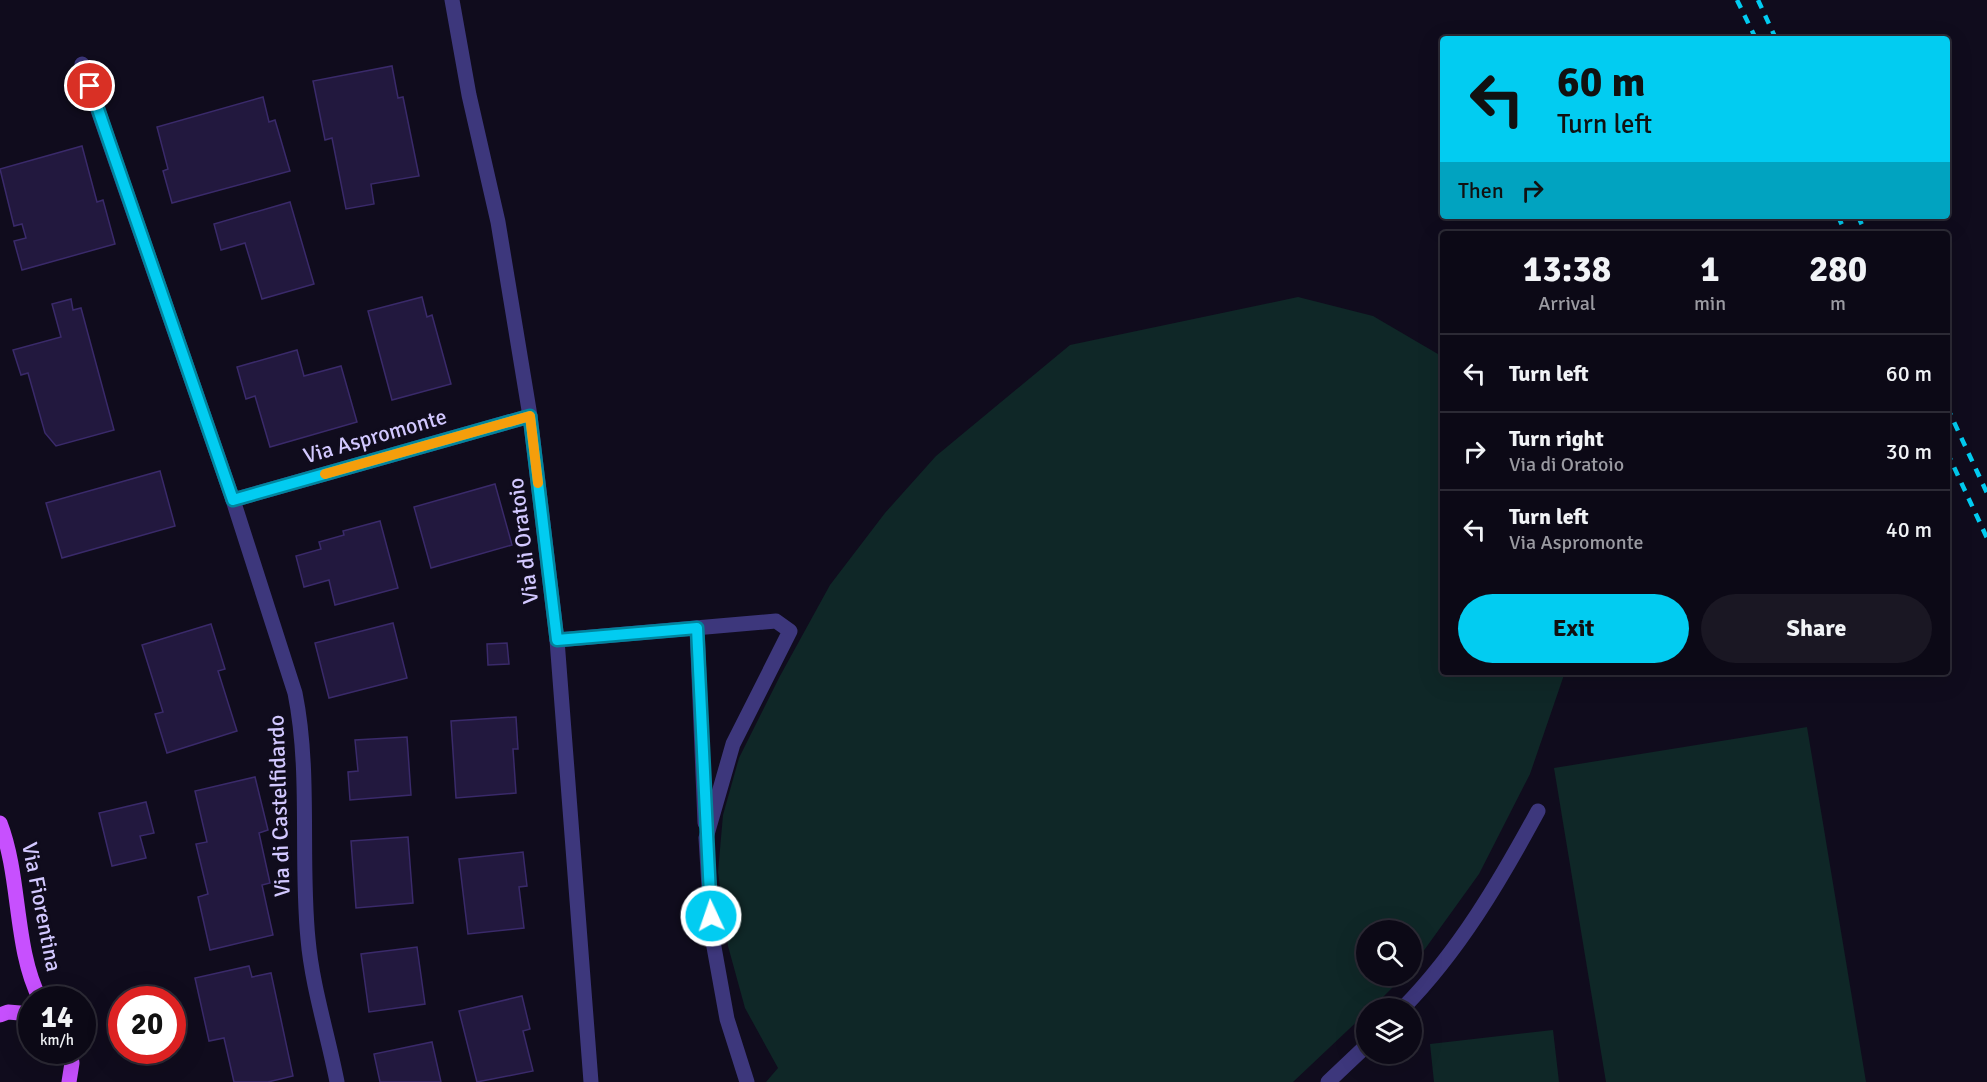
<!DOCTYPE html>
<style>
body{margin:0;font-family:Signika,sans-serif;background:#1a1723;color:#f1f3f6;height:100vh;display:flex;flex-direction:column;font-size:22px;white-space:nowrap}
*{box-sizing:border-box;margin:0}
p{font-size:20px;color:#9a9aa1}
.icon{flex:none;width:33px;height:33px;fill:none;stroke:currentColor;stroke-width:2;stroke-linecap:round;stroke-linejoin:round}
.map{position:relative;flex:1;overflow:hidden}
.side{position:absolute;left:1440px;top:231px;width:510px;height:444px;display:flex;flex-direction:column;background:#0c0916;border-radius:6px;box-shadow:0 6px 24px #0002,0 0 0 2px #2c2a35}
.side>*{flex:none}
.hud{position:absolute;left:1440px;top:36px;width:510px;height:183px;border-radius:6px;box-shadow:0 6px 24px #0002,0 0 0 2px #2c2a35;background:#02ccf1;color:#111;overflow:hidden}
.tools{position:absolute;left:1356px;top:920px;display:grid;gap:12px}
.tools a{display:grid;place-items:center;width:66px;height:66px;border-radius:50%;background:#0c0916;box-shadow:0 6px 24px #0002,0 0 0 2px #2c2a35;font-size:30px}
.speed{position:absolute;left:18px;top:986px;display:flex;gap:12px;font-size:30px;font-weight:700;text-align:center}
.speed>*{display:grid;place-content:center;width:78px;height:78px;border-radius:50%;background:#0c0916;box-shadow:0 6px 24px #0002,0 0 0 2px #2c2a35;line-height:1}
.speed small{font-size:15px;font-weight:400}
.speed .limit{border:9px solid #d22;background:#fff;color:#111}
.pin{position:absolute;display:grid;place-items:center;width:51px;height:51px;color:#fff;margin:-26px;border:3px solid #fff;border-radius:50%;box-shadow:0 2px 6px #0007}
.me{position:absolute;width:66px;margin:-33px;rotate:357deg;stroke-linejoin:round;filter:drop-shadow(0 0 4px #0008)}
.turn{display:flex;align-items:center;gap:21px;height:126px;padding:0 18px;font-size:27px}
.turn .icon{width:78px;height:78px;stroke-width:2.5}
.turn b{display:block;font-size:42px;line-height:51px}
.then{display:flex;align-items:center;height:57px;padding:0 18px;background:#0003;gap:12px;font-size:22px}
.eta{display:flex;justify-content:space-evenly;align-items:center;height:102px;text-align:center}
.eta b{font-size:36px;font-weight:700;line-height:42px}
.primary-button{display:flex;gap:12px;margin-top:auto;padding:12px 18px}
.primary-button a{flex:1;height:69px;border-radius:36px;background:#02ccf1;color:#111;font-size:24px;font-weight:700;line-height:69px;text-align:center}
.primary-button a+a{background:#1a1723;color:#f1f3f6}
ul{padding:0;list-style:none}
li{display:flex;align-items:center;gap:18px;height:78px;padding:0 18px;border-top:2px solid #2c2a35}
li div{flex:1}
li b{display:block;font-size:22px}
li em{font-style:normal}
.map>svg:first-child{display:block}
.green{fill:#0f2727}
.building{fill:#22183e;stroke:#3a2a6a;stroke-width:1.5}
.lines{fill:none;stroke-linecap:round;stroke-linejoin:round}
.minor{stroke:#3d377c;stroke-width:15}
.major{stroke:#c750fe;stroke-width:15}
.rail{stroke:#02ccf1;stroke-width:4.5;stroke-dasharray:9 8;stroke-linecap:butt}
.route-casing{stroke:#01859d;stroke-width:15}
.route{stroke:#02ccf1;stroke-width:10}
.slow{stroke:#f59e0b;stroke-width:10}
.labels{text-anchor:middle;dominant-baseline:central;stroke-width:6;stroke-linejoin:round;paint-order:stroke}
.street-label{font-size:22px;fill:#d2c8ff;stroke:#100c1d}
</style>
<div class="map">
<svg width="1987" height="1082" viewBox="0 0 1987 1082">
<rect width="100%" height="100%" fill="#100c1d"/>
<!-- green -->
<g class="green">
<polygon points="1298,297 1373,316 1443,357 1443,672 1565,672 1530,774 1479,874 1412,967 1412,930 1366,930 1366,975 1405,975 1372,1008 1366,1008 1366,1013 1293,1082 766,1082 778,1068 745,1008 728,946 718,872 723,815 739,758 780,676 830,585 885,513 936,456 1070,345"/>
<polygon points="1807,727 1866,1082 1606,1082 1554,768"/>
<polygon points="1553,1030 1559,1082 1434,1082 1430,1044"/>
</g>
<!-- building -->
<g class="building">
<polygon points="392,66 398,98 403,97 419,176 371,184 374,204 346,209 332,138 325,140 313,81"/>
<polygon points="263,97 269,122 275,120 290,171 172,203 163,171 168,169 157,127"/>
<polygon points="82,146 97,202 103,200 115,244 22,270 14,241 26,238 22,224 14,226 0,169"/>
<polygon points="290,202 314,284 262,299 245,243 221,250 214,224"/>
<polygon points="422,297 427,317 432,315 451,384 392,400 368,311"/>
<polygon points="71,299 73,310 81,308 114,430 56,446 45,433 28,373 21,375 13,350 61,337 52,304"/>
<polygon points="297,350 304,376 341,366 357,422 270,447 255,396 246,399 237,367"/>
<polygon points="160,471 175,526 62,558 46,503"/>
<polygon points="495,484 512,545 431,568 414,507"/>
<polygon points="380,521 398,588 335,605 329,580 304,587 296,556 321,549 319,542 344,535 343,531"/>
<polygon points="393,623 407,678 329,698 315,643"/>
<polygon points="211,624 225,669 218,671 237,731 167,753 155,714 163,712 142,645"/>
<polygon points="507,643 509,664 488,665 487,644"/>
<polygon points="516,717 518,749 513,749 516,793 456,798 451,721"/>
<polygon points="407,737 411,795 350,800 348,772 358,771 355,740"/>
<polygon points="255,777 268,830 259,833 270,883 262,885 273,935 210,950 198,897 208,894 196,844 207,842 195,791"/>
<polygon points="146,802 154,833 140,836 146,858 112,866 99,813"/>
<polygon points="408,837 413,903 356,908 351,841"/>
<polygon points="523,852 527,886 519,887 524,928 468,934 459,859"/>
<polygon points="417,947 425,1004 369,1012 361,954"/>
<polygon points="249,966 252,977 271,973 293,1076 268,1082 234,1082 224,1038 209,1041 195,978"/>
<polygon points="522,996 530,1029 523,1031 533,1071 477,1082 459,1011"/>
<polygon points="432,1042 441,1082 380,1082 374,1054"/>
</g>
<g class="lines">
<!-- minor -->
<g class="minor">
<polyline points="452,0 469,95 498,222 530,416 557,640 591,1082"/>
<path d="M82,64l151,436 62,193c16,79 5,165 13,246 4,47 20,96 29,143"/>
<polyline points="233,500 530,416"/>
<polyline points="697,628 705,823"/>
<polyline points="557,640 776,621 790,631 733,744 706,838 712,936 727,1019 747,1082"/>
<path d="M1403,1008c56,-57 97,-127 135,-197"/>
<polyline points="1328,1082 1366,1046"/>
</g>
<!-- major -->
<g class="major">
<path d="M0,823c21,54 14,126 40,176"/>
<polyline points="0,1015 8,1012 32,1014"/>
<polyline points="69,1082 72,1063 70,1050"/>
</g>
<!-- rail -->
<g class="rail">
<polyline points="1737,0 1756,39"/>
<polyline points="1758,0 1776,39"/>
<polyline points="1838,216 1846,234"/>
<polyline points="1858,216 1866,234"/>
<polyline points="1947,407 1987,493"/>
<polyline points="1947,452 1987,538"/>
</g>
</g>
<g class="lines">
<defs>
<polyline id="route" points="90,86 233,500 530,416 557,640 697,628 711,916"/>
</defs>
<!-- route casing -->
<use href="#route" class="route-casing"/>
<!-- route -->
<use href="#route" class="route"/>
<!-- slow -->
<polyline class="slow" points="325,474 530,416 538,483"/>
</g>
<g class="labels">
<!-- street labels -->
<g class="street-label">
<text transform="translate(375 436) rotate(-16)">Via Aspromonte</text>
<text transform="translate(523 541) rotate(-97)">Via di Oratoio</text>
<text transform="translate(279 806) rotate(-92)">Via di Castelfidardo</text>
<text transform="translate(42 907) rotate(79)">Via Fiorentina</text>
</g>
</g>
</svg>
<div class="tools">
<a><svg class="icon" aria-label="search" viewBox="0 0 24 24"><circle cx="10" cy="10" r="6"/><path d="M15 15l6 6"/></svg></a>
<a><svg class="icon" aria-label="layers" viewBox="0 0 24 24"><path d="M12 4l9 5-9 5-9-5zM3 14l9 5 9-5"/></svg></a>
</div>
<div class="speed"><div>14<small>km/h</small></div><div class="limit">20</div></div>
<div class="pin" style="left:90px;top:86px;background:#d93025"><svg class="icon" aria-label="arrive" viewBox="0 0 24 24"><path d="M6 21V4h12l-3 4 3 4H6"/></svg></div>
<svg class="me" style="left:711px;top:916px" viewBox="-20 -20 40 40"><circle r="17" fill="#02ccf1" stroke="#fff" stroke-width="3"/><path d="M0-11L8 9 0 5-8 9z" fill="#fff"/></svg>
<div class="hud">
<div class="turn"><svg class="icon" aria-label="left" viewBox="0 0 24 24"><path d="M17 20v-9H6M10 6l-5 5 5 5"/></svg><div><b>60 m</b>Turn left</div></div>
<div class="then">Then<svg class="icon" aria-label="right" viewBox="0 0 24 24"><path d="M7 20v-9h11M14 6l5 5-5 5"/></svg></div>
</div>
<section class="side">
<div class="eta">
<div><b>13:38</b><p>Arrival</p></div>
<div><b>1</b><p>min</p></div>
<div><b>280</b><p>m</p></div>
</div>
<ul>
<li><svg class="icon" aria-label="left" viewBox="0 0 24 24"><path d="M17 20v-9H6M10 6l-5 5 5 5"/></svg><div><b>Turn left</b></div><em>60 m</em></li>
<li><svg class="icon" aria-label="right" viewBox="0 0 24 24"><path d="M7 20v-9h11M14 6l5 5-5 5"/></svg><div><b>Turn right</b><p>Via di Oratoio</p></div><em>30 m</em></li>
<li><svg class="icon" aria-label="left" viewBox="0 0 24 24"><path d="M17 20v-9H6M10 6l-5 5 5 5"/></svg><div><b>Turn left</b><p>Via Aspromonte</p></div><em>40 m</em></li>
</ul>
<div class="primary-button"><a>Exit</a><a>Share</a></div>
</section>
</div>
